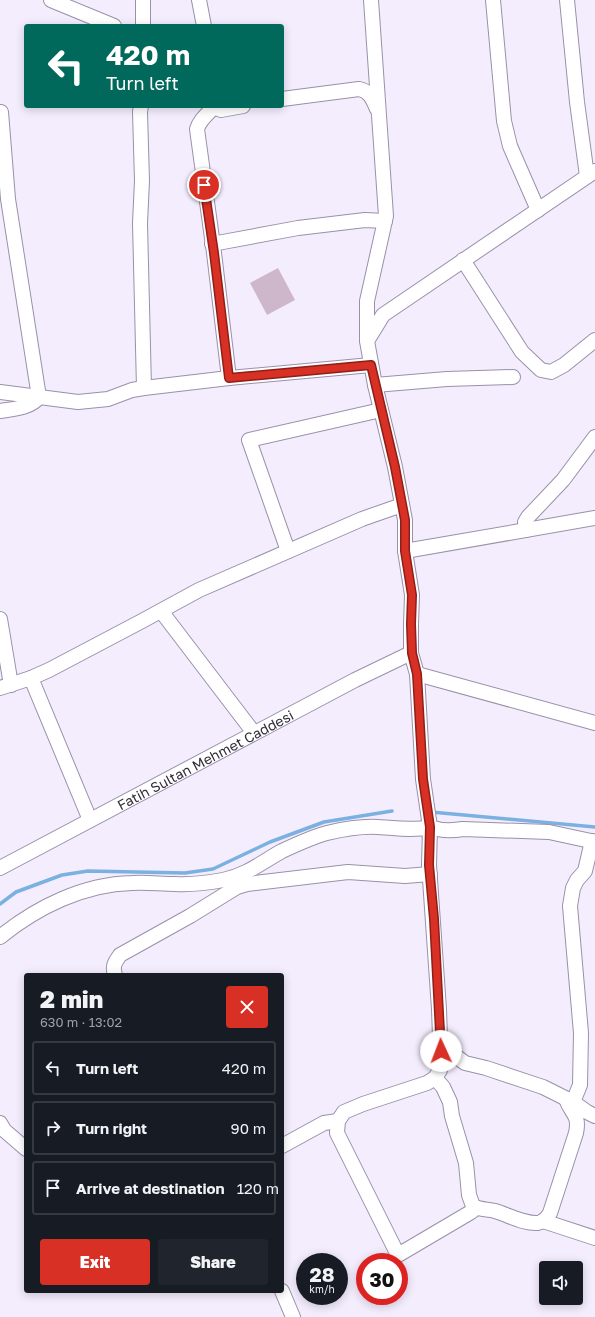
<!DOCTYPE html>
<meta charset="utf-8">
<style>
body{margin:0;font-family:"Golos Text",sans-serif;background:#20242c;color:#f1f3f6;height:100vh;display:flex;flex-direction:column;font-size:15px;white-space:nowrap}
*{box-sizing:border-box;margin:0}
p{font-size:13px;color:#9ea1a6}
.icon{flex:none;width:22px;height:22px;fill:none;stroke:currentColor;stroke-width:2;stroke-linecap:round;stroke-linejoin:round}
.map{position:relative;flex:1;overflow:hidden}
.side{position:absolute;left:24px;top:973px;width:260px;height:320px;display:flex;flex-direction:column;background:#171b24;border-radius:4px;box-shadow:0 2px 10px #0003}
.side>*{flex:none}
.top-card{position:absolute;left:24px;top:24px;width:260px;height:84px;border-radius:4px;box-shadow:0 2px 10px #0003;background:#00695c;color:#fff;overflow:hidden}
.controls{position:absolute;left:539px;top:1261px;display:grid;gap:8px}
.controls a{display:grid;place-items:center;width:44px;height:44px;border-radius:4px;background:#171b24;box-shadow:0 2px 10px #0003;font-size:20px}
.speed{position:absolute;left:296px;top:1253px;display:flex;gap:8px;font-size:20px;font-weight:700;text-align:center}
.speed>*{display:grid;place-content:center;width:52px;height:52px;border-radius:50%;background:#171b24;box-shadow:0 2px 10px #0003;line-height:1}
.speed small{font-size:10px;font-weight:400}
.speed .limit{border:6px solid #d22;background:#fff;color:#111}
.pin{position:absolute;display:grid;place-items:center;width:34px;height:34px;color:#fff;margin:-17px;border:2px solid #fff;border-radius:50%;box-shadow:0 1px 4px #0007}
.me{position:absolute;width:44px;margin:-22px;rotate:358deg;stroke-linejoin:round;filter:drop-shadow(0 0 3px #0008)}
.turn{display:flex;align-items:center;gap:14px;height:84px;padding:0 16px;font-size:18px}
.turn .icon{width:52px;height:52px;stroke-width:2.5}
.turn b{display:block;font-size:28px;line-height:34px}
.round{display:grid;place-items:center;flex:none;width:42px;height:42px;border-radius:4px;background:#20242c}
.head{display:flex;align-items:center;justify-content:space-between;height:68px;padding:0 16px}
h1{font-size:24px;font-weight:800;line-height:30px}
.cta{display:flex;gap:8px;margin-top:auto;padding:8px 16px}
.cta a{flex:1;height:46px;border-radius:4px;background:#d93025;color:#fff;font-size:16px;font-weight:800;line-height:46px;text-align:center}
.cta a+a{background:#20242c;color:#f1f3f6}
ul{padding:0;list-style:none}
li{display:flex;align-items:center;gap:12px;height:54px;margin:0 8px 6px;padding:0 8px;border:2px solid #363941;border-radius:4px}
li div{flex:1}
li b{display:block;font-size:15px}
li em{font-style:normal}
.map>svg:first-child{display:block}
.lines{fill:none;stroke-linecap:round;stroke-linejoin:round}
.stream{stroke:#7bb1e1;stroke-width:3.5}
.building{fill:#cfb7cb}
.minor-casing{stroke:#9a90a9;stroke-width:16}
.minor{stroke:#fff;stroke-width:14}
.route-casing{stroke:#8d1f18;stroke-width:10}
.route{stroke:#d93025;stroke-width:7}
.labels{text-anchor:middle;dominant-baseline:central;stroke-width:3.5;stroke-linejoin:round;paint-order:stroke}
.street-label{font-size:14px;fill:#322e38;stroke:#fefefe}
</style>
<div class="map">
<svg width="595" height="1317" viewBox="0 0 595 1317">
<rect width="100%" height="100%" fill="#f4edfe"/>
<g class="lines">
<!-- stream -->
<g class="stream">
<polyline points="431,812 595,827"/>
<polyline points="0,904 16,892 62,875 88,871 185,873 213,869 270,842 324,822 392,811"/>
</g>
</g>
<!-- building -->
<polygon class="building" points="278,268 295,300 267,315 250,283"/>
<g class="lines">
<defs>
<g id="minor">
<polyline points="51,0 114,26"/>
<polyline points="143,0 143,26"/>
<polyline points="199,0 204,26"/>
<polyline points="493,0 504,121 510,146 538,210"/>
<polyline points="567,0 577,102 587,176"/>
<path d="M282,99l77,-10c11,2 14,11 18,20"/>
<polyline points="141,106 140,112 142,181 140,223 144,388"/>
<path d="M215,106c-7,8 -15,13 -18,23l17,124 15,125"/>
<polyline points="214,107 221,110 243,106"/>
<path d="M595,171l-212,144 -16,26 8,44 20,82 10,53v31l7,44 -1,29v29l6,21 6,105 7,48c11,4 21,4 33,2l86,3 46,10"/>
<polyline points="212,244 298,228 365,220 385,221"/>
<polyline points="463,260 522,352 541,370 551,372 564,365 595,340"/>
<polyline points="367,340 367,301 386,216 371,0"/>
<polyline points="375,385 447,379 513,377"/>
<polyline points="0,392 78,402 108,399 132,390 144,388 229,378 371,365"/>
<path d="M0,411c13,-2 31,-3 39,-14l-31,-198 -7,-87"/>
<polyline points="526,530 525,522 528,517 563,480 595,437"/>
<polyline points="288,551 249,440 381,410"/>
<polyline points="405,551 595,518"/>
<polyline points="161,611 254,733"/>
<polyline points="0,619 11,685"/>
<polyline points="417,674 595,723"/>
<polyline points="31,678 90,820"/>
<polyline points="0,688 31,678 49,670 142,621 199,590 362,519 402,505"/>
<path id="s1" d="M0,868l355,-188 56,-27"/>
<path d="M0,937c37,-30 84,-53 132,-54 15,-1 29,1 43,1 16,1 32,-1 48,-4 24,-5 39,-18 59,-29 15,-7 30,-14 45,-18 17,-4 35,-7 51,-6 17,1 35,4 52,0l-1,38 10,144 2,56 -1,5 -5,8 -8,5 -64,21 -19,8 -6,9 -1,12 61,122 73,-43 5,-4"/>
<path d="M115,975c-3,-9 0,-13 5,-20l70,-39 47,-29 10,-3 101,-12 57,4 25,-2"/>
<polyline points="441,1043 449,1051 465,1063 486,1068 543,1087 573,1102 587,1112 595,1116"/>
<path d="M435,1078l8,9 7,15 2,14 14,47 3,32 4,11c7,4 15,3 22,5 14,4 28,13 43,12 5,-1 9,-5 12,-10l26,-80c4,-19 -5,-19 -10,-34"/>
<polyline points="573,1102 580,1085 581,1033 570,906 573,888 577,880 585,871 592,841"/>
<polyline points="0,1123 4,1130 26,1149"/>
<polyline points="282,1146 324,1123 338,1121"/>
<polyline points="543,1221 595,1238"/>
<polyline points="282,1291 293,1317"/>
</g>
</defs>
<!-- minor casing -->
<use href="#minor" class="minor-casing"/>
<!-- minor -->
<use href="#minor" class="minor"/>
</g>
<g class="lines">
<defs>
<polyline id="route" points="204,185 214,253 229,378 371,365 395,467 405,520 405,551 412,595 411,624 412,653 417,674 423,779 430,827 429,865 434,919 441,1051"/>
</defs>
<!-- route casing -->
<use href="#route" class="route-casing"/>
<!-- route -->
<use href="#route" class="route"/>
</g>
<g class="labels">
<!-- street labels -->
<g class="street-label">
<text stroke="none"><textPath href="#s1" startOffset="232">Fatih Sultan Mehmet Caddesi</textPath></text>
</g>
</g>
</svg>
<div class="controls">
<a><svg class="icon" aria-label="sound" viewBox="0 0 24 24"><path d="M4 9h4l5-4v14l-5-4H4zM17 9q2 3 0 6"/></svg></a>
</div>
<div class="speed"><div>28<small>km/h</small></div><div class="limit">30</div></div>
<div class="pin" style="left:204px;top:185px;background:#d93025"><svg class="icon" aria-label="arrive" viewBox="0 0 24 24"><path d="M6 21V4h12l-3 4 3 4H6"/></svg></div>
<svg class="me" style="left:441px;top:1051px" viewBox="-20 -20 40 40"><circle r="19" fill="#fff"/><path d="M0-13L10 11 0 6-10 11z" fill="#d93025"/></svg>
<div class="top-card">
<div class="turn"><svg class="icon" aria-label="left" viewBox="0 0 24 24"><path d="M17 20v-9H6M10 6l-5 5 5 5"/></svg><div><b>420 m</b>Turn left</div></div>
</div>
<section class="side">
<div class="head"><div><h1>2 min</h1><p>630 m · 13:02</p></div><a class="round" style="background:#d93025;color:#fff"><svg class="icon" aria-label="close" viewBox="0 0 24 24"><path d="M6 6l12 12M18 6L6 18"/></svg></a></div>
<ul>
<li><svg class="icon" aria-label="left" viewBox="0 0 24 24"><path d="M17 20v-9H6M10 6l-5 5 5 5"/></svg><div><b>Turn left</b></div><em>420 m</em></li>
<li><svg class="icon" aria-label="right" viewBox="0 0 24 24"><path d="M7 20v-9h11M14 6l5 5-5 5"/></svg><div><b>Turn right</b></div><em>90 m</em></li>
<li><svg class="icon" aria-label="arrive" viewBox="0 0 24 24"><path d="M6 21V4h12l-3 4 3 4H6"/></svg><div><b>Arrive at destination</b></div><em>120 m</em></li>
</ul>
<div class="cta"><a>Exit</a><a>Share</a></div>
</section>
</div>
